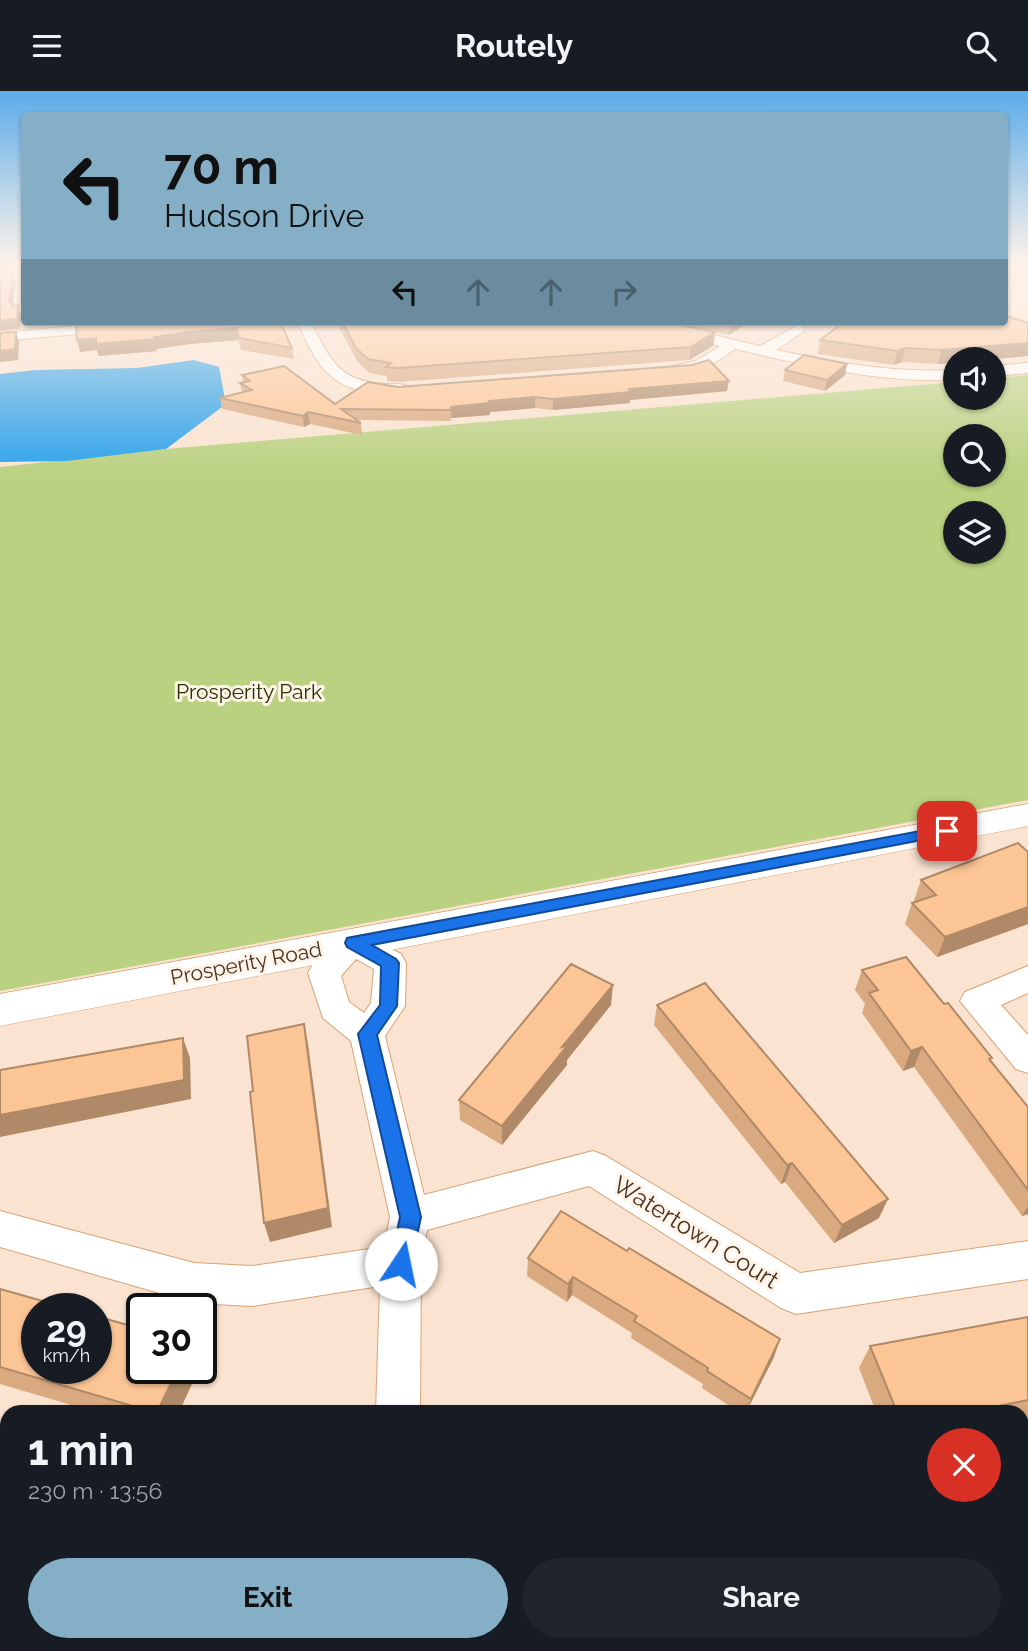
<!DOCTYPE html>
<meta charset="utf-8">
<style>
body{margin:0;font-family:Raleway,sans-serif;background:#20242c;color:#f1f3f6;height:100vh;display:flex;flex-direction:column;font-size:26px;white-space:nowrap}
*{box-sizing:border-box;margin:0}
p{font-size:23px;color:#9ea1a6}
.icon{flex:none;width:38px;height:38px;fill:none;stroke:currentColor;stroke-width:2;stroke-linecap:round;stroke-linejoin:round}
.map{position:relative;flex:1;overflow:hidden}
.side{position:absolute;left:0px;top:1314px;width:1029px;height:247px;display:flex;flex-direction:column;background:#171b24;border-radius:21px 21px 0 0;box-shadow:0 2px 5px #0004}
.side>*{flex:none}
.banner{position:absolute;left:21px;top:21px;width:987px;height:214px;border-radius:7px;box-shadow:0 2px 5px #0004;background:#85afc6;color:#111;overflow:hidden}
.controls{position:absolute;left:943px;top:256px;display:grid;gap:14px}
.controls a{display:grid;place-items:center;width:63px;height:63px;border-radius:50%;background:#171b24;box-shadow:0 2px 5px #0004;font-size:35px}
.speed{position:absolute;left:21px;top:1202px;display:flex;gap:14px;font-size:35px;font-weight:700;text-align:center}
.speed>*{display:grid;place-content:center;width:91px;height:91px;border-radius:50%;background:#171b24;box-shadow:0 2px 5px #0004;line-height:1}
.speed small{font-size:18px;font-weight:400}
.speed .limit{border:4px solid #111;border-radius:10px;background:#fff;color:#111}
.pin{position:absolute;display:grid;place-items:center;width:60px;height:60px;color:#fff;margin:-30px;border-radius:14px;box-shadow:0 4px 10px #0006}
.me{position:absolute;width:77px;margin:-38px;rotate:11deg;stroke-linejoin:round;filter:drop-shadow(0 0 5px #0008)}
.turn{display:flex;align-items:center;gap:24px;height:147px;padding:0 28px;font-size:32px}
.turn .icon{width:91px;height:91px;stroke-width:2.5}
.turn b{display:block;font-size:49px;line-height:60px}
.lanes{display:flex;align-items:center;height:66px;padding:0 28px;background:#0003;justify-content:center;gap:35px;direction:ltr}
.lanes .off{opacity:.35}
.round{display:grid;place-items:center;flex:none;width:74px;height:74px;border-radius:37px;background:#20242c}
.summary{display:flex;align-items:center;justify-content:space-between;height:119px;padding:0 28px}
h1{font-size:42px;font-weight:700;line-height:52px}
.action{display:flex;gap:14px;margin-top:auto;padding:14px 28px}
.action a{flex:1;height:80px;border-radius:42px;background:#85afc6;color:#111;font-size:28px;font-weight:700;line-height:80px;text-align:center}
.action a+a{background:#20242c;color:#f1f3f6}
header{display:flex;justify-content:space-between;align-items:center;height:91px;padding:0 28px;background:#171b24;font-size:32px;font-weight:700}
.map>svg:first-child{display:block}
.green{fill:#b9d180;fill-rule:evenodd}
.water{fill:#2aa1eb}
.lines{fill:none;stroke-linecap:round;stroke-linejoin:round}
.minor-casing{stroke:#d8a375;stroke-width:2}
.tertiary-casing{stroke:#d8a375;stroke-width:1}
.minor{fill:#fff;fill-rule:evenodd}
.tertiary{fill:#fff;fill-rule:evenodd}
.wall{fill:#d9a980}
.shaded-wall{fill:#b08a68}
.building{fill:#fcc595;stroke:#b08a68;stroke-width:2}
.route{fill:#1a73e8;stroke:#114b97;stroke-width:2}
.labels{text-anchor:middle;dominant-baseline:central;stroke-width:6;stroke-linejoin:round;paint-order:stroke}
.park-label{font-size:21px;fill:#273201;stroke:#fef3e9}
.street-label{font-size:21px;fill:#48331f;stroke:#fef3e9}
.near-street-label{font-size:24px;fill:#48331f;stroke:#fef3e9}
</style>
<header><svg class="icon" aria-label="menu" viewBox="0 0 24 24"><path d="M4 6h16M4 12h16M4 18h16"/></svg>Routely<svg class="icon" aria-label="search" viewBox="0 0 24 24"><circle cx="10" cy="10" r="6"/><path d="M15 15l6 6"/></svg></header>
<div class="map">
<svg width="1028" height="1560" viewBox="0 0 1028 1560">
<rect width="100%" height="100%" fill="#fae3d0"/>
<!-- green -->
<path class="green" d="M1028,284v425l-1028,191v-524l166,-18 789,-67 1,15h38v-19zM956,345h38v38h-38zM956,422h38v38h-38z"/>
<!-- water -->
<polygon class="water" points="194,269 219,276 226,313 166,358 66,370 0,371 0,283 35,279 137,277"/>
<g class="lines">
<defs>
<g id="minor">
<polygon points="1028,174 1028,182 1004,184 1004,176"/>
<polygon points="24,180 24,188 0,190 0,182"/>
<polygon points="118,231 174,231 167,235 0,250 0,242"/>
<path d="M297,231h14c19,38 28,60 75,62 10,1 19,-2 26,5 -7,8 -20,6 -30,5 -54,-5 -64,-28 -85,-72z"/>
<path d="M798,234l5,1 2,3 -2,3 -27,18c60,13 118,23 180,20v10c-76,3 -147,-14 -221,-31l-28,19 -37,8 -8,-5 2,-3 32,-7 24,-15 -11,-3 -3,-3 3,-3 5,-2 46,11z"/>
<polygon points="1028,272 1028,282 994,285 994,275"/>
<path d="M353,839l48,24 5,9 -1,43 -20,30 39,159 169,-44 13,5 194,117 228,-32v38l-232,35 -15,-6 -192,-122 -162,44 -6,34 -1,148h-44l4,-126 -128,20 -58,-3 -194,-56v-36l194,52 58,3 132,-19 6,-30 -39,-176 -28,-23 -15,-45c9,-17 27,-37 45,-43zM356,868l18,10 -3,34 -7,10 -15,-11 -8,-26z"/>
<polygon points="1028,875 1028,902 1001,914 1028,944 1028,982 1016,978 960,910 965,901"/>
<rect x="333" y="1554" width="52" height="6"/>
<polygon points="867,1554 922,1554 925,1560 870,1560"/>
</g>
<polygon id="tertiary" points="1028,713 1028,735 0,935 0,903"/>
</defs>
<!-- minor casing -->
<use href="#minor" class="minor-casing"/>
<!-- tertiary casing -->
<use href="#tertiary" class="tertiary-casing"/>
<!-- minor -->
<use href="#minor" class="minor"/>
<!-- tertiary -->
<use href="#tertiary" class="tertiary"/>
</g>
<!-- wall -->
<g class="wall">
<polygon points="112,231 280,231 292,257 294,268 241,259 238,249 190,253 156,258 157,260 99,265 97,259 80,261"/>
<polygon points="336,231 491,231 715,241 713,255 689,269 399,291 387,290 387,285 369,282 357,270"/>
<polygon points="666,231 749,231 729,244"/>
<polygon points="1028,232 1028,265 938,273 902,271 894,274 818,263 820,249"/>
<polygon points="785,279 845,284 825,300 783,290"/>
<polygon points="242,284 335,313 398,296 727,300 630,309 630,312 553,319 535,317 490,321 490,324 451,327 451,330 357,329 361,332 362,344 310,333 304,336 222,318 220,307 242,301 240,292 243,291"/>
<polygon points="1028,761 1028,833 937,866 905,833 912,812 916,811 914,809 921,789"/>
<polygon points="862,879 991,970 1028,1016 1028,1123 1022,1125 914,976 903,980 862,922 865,913 855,899"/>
<polygon points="611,914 567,969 567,974 502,1054 460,1029 459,1009"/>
<polygon points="657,914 879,1127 834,1152 785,1091 781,1093 654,934"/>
<polygon points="528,1167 774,1266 746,1321 739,1321 702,1297 703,1293 631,1247 632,1242 572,1204 567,1211 527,1185"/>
<polygon points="0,1198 179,1321 95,1321 0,1293"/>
<polygon points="1028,1226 1028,1327 1022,1328 1022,1321 876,1321 859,1277 870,1255"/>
</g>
<!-- shaded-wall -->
<g class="shaded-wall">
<polygon points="0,170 17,170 17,178 0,180"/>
<polygon points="13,182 16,191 13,212 16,221 9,211"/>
<polygon points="18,214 21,224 20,238 0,240 0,230"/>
<polygon points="731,231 749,231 729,244"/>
<polygon points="236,237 238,249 190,253 156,258 154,246 188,241"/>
<polygon points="16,241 19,251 18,269 0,271 0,260"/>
<polygon points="715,241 713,255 689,269 691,256"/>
<polygon points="96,247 154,248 157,260 99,265 97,259 80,261 77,249"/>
<polygon points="1028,252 1028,265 994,268 956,268 956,272 938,273 941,259"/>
<polygon points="905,257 902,271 894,274 897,260"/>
<polygon points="847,273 845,284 825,300 827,289"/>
<polygon points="729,290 727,300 630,309 630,312 553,319 553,308 629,298"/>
<polygon points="535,306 535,317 490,321 490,324 451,327 451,330 451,316 489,310"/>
<polygon points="308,321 310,333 304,336 303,325"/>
<polygon points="1028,816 1028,833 937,866 945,846"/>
<polygon points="613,894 611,914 567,969 567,974 502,1054 502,1035 562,956"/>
<polygon points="304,933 308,953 332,1136 270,1151 264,1132"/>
<polygon points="183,947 190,967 191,1008 0,1046 0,1024"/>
<polygon points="922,956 914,976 903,980 911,960"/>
<polygon points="792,1072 785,1091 781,1093 787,1074"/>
<polygon points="888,1108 879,1127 834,1152 842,1134"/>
<polygon points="1028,1115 1028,1123 1022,1125"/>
<polygon points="573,1186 572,1204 567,1211 568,1193"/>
<polygon points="780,1248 774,1266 746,1321 751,1308"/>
<polygon points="178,1278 199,1278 179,1321 157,1321"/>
</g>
<!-- building -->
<g class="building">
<polygon points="13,182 9,211 13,211 12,215 18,214 17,228 0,230 0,183"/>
<polygon points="1004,224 1028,232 1028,252 941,259 905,257 897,260 820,249 844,231 1004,231"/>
<polygon points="112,231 280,231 292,257 239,247 236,237 188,241 154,246 154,248 96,253 96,247 77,249 76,234"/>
<polygon points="342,231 491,231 502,232 504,231 665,231 715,241 691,256 398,277 386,276 391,272 368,268 356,257"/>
<polygon points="16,241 15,258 0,260 0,242"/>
<polygon points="804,264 847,273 827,289 785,279"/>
<polygon points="709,269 729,290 629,298 631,301 553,308 535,306 489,310 490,312 451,316 450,319 341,318 361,332 308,321 303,325 220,307 252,299 240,292 250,290 242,284 284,275 335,313 368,291 398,296 692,274"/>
<polygon points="1018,752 1028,761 1028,816 945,846 912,812 936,804 921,789"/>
<polygon points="906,866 944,913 948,912 992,967 989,968 1028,1016 1028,1099 922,956 911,960 869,902 878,899 862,879"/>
<polygon points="571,873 613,894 562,956 568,954 502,1035 459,1009"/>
<polygon points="705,892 888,1108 842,1134 792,1072 787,1074 657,914"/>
<polygon points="304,933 328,1117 264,1132 250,1001 253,1000 247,945"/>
<polygon points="183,947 184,989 0,1024 0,979"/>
<polygon points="561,1120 627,1160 629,1157 780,1248 751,1308 707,1280 708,1277 634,1230 637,1225 573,1186 568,1193 528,1167"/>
<polygon points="0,1198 71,1218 37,1218 37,1278 96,1278 96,1225 142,1238 142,1278 178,1278 157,1321 153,1321 0,1276"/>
<polygon points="1028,1226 1028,1309 968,1321 897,1321 870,1255"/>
<polygon points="631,1554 747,1554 743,1560 626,1560"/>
</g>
<!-- sky -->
<linearGradient id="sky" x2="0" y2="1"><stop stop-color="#5cace9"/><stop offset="0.44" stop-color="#fdf2ea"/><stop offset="1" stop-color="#fdf2ea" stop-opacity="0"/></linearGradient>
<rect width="1028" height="388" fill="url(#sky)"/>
<!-- route -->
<polygon class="route" points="947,735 955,740 953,743 372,854 396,868 399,872 397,915 377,944 421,1126 409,1181 401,1184 393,1181 390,1173 400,1126 358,943 380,914 381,875 347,856 345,852 347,847"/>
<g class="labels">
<!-- park labels -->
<g class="park-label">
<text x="249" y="600">Prosperity Park</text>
</g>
<!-- street labels -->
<g class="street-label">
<text transform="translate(246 872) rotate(-11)">Prosperity Road</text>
</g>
<!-- near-street labels -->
<g class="near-street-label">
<text transform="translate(696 1141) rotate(32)">Watertown Court</text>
</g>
</g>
</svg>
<div class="controls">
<a><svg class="icon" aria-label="sound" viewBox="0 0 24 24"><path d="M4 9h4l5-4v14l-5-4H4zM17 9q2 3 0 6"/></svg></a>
<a><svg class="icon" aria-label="search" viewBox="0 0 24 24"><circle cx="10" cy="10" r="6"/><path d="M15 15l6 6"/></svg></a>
<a><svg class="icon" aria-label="layers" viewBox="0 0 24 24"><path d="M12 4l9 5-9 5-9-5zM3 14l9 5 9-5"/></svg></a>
</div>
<div class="speed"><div>29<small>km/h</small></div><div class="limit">30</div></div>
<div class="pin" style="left:947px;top:740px;background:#d93025"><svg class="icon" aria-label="arrive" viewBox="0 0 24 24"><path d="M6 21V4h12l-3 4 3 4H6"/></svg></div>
<svg class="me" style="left:401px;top:1173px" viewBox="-20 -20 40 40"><circle r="19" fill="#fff"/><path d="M0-13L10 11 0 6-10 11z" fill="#1a73e8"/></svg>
<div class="banner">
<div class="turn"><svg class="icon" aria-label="left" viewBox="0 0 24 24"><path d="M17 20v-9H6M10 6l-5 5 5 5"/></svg><div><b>70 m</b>Hudson Drive</div></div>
<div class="lanes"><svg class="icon" aria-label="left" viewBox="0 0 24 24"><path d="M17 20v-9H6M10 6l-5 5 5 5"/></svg><svg class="icon off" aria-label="ahead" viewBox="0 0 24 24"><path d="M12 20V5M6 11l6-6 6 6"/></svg><svg class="icon off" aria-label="ahead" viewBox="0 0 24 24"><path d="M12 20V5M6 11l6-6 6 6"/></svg><svg class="icon off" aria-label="right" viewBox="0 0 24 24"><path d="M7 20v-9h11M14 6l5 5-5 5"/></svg></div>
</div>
<section class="side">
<div class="summary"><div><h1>1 min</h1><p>230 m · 13:56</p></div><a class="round" style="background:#d93025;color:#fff"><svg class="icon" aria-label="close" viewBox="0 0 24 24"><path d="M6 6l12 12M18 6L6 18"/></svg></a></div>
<div class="action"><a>Exit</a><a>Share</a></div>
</section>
</div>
